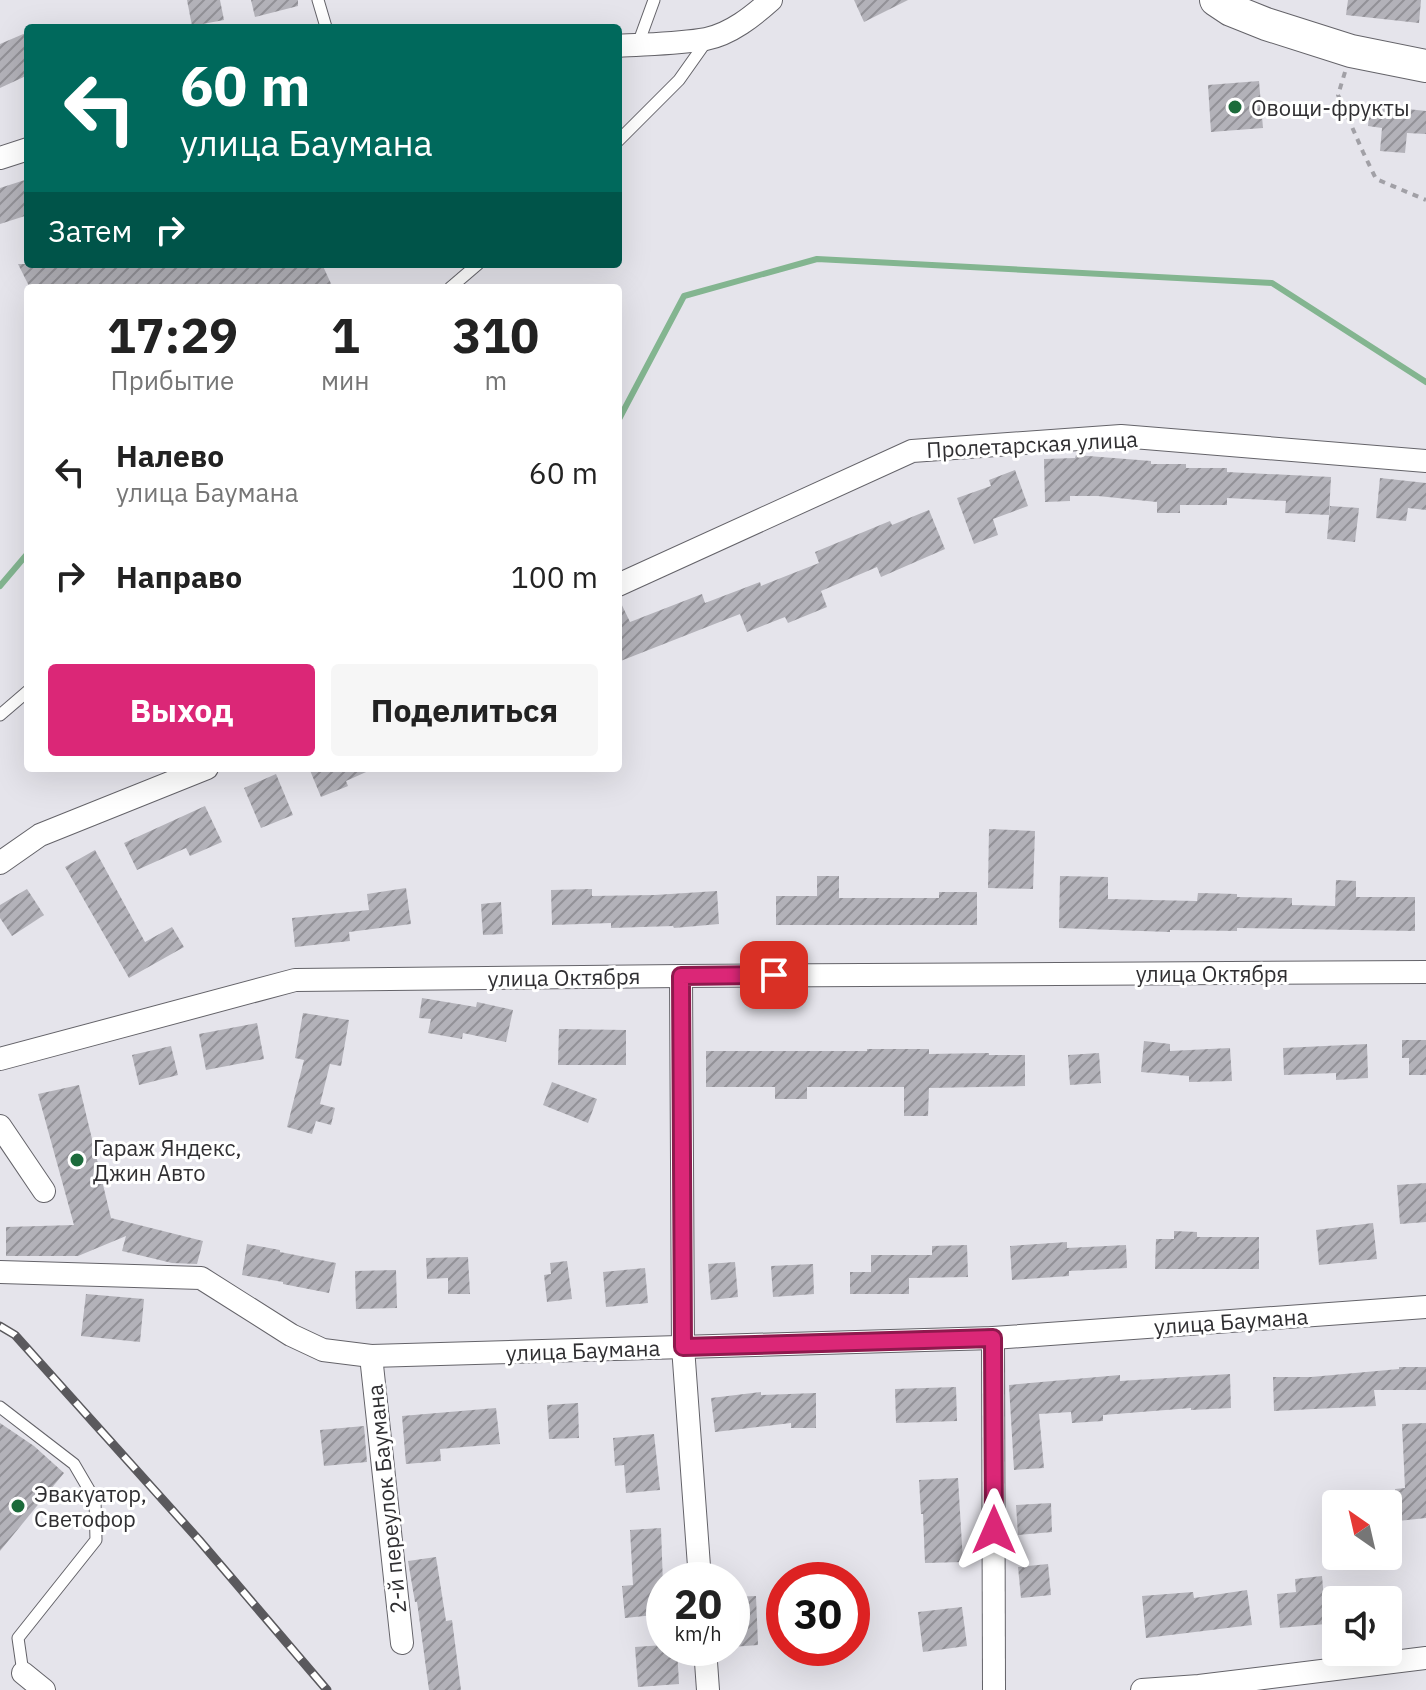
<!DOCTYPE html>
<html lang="ru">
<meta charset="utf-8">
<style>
body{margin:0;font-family:"IBM Plex Sans",sans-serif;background:#f6f6f6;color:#222;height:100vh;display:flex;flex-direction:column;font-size:30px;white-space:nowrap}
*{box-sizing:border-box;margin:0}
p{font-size:26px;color:#767676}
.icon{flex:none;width:44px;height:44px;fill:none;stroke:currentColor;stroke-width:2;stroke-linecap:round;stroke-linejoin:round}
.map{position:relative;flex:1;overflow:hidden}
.side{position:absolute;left:24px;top:284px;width:598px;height:488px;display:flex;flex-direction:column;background:#fff;border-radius:8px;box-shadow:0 8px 32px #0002}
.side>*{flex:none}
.top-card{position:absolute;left:24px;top:24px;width:598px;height:244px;border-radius:8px;box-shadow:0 8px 32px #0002;background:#00695c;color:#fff;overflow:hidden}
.needle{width:52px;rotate:326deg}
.controls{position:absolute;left:1322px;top:1490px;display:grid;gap:16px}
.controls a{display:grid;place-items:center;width:80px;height:80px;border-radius:8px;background:#fff;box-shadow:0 8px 32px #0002;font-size:40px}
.speed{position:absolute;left:646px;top:1562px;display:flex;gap:16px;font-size:40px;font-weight:700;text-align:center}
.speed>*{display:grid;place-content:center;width:104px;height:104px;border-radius:50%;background:#fff;box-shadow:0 8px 32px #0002;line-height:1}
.speed small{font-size:20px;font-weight:400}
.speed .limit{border:12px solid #d22;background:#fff;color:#111}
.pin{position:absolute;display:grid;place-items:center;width:68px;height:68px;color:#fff;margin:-34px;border-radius:16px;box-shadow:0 4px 12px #0006}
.me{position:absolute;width:88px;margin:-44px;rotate:0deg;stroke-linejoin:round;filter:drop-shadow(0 0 6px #0008)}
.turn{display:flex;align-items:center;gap:28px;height:168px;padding:0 24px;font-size:36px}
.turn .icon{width:104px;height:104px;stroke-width:2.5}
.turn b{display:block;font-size:56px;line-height:68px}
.then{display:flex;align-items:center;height:76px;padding:0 24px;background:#0003;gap:16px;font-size:30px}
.eta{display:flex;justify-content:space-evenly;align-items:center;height:136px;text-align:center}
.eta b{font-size:48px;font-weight:800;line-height:56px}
.cta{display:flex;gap:16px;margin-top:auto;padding:16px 24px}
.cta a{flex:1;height:92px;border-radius:8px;background:#db2777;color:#fff;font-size:32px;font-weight:800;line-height:92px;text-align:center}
.cta a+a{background:#f6f6f6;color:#222}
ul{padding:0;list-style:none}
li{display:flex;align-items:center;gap:24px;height:104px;padding:0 24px}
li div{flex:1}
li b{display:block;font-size:30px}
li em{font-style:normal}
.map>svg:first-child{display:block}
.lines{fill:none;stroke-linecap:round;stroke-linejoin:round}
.stream{stroke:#83b590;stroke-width:6}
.building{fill:url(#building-hatch)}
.lane-casing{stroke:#646369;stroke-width:13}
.street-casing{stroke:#646369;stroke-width:24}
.secondary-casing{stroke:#646369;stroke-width:34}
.path{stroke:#a1a0a6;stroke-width:4;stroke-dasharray:6 6;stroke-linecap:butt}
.lane{stroke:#fff;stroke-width:11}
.street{stroke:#fff;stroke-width:22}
.secondary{stroke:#fff;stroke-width:32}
.rail-casing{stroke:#5a595d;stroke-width:9}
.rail{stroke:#fff;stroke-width:6;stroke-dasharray:18;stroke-linecap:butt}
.route-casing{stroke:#8e194d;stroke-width:20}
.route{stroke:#db2777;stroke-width:14}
.poi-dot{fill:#1c6b3b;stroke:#fff;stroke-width:3}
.labels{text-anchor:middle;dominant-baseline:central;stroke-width:6;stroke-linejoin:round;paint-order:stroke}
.poi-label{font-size:22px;fill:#302f32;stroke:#fff;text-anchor:start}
.street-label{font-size:22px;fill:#302f32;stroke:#fff}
</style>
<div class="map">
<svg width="1426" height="1690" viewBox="0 0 1426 1690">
<defs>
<pattern id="building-hatch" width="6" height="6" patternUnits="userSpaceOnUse" patternTransform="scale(2)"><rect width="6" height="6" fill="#b3b2b9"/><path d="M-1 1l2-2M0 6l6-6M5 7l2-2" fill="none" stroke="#929197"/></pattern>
</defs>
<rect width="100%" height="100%" fill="#e5e4eb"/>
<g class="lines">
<!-- stream -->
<g class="stream">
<polyline points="618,421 684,296 817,259 1272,283 1426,382"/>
<polyline points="0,586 28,553"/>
</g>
</g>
<!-- building -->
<g class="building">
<polygon points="187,0 220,0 224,20 192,26"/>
<polygon points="251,0 298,0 298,6 255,17"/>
<polygon points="854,0 908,0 864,22"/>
<polygon points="1348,0 1421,0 1419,23 1346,15"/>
<polygon points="28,32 28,75 0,88 0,44"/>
<polygon points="1259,81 1263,128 1211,132 1208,85"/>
<polygon points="1370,105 1426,111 1426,134 1407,133 1405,153 1380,151 1382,128 1368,126"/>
<polygon points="28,179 28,215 0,224 0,188"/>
<polygon points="18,264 322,264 333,288 30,288"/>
<polygon points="1076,455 1151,461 1151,464 1186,464 1186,468 1227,468 1227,472 1331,477 1329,515 1285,513 1286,501 1227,498 1227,505 1180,505 1180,513 1157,513 1157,502 1098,496 1070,496 1070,501 1045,502 1044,459 1075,458"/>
<polygon points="1015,470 1028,506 993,519 998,535 974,544 957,498 991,486 989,480"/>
<polygon points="1380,478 1426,483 1426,510 1408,508 1406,521 1376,518"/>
<polygon points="1330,506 1359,508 1355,542 1327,539"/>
<polygon points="929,510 945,549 881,577 877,567 821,591 827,607 788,623 785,617 747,632 740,614 618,662 618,599 619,599 630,622 702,594 705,603 760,582 761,586 819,563 815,552 890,521 892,525"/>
<polygon points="309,768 375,768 346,781 348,786 321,797"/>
<polygon points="276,774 293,815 261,828 244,788"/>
<polygon points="205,806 222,842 190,856 186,848 137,870 124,843"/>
<polygon points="989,829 1035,831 1033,889 988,888"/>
<polygon points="95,850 145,942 172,927 184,947 129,978 65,867"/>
<polygon points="817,876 839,876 839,898 939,898 939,892 977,892 977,925 776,925 776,896 817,896"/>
<polygon points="1060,876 1108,877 1108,899 1197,901 1198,893 1237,894 1237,897 1292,898 1292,905 1335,906 1336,880 1356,881 1356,897 1415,897 1415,931 1237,928 1237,931 1170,930 1170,932 1059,928"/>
<polygon points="406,888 411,924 349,932 350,941 295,947 292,918 369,910 367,894"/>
<polygon points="27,889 44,915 12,936 0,918 0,905"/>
<polygon points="592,889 592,896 655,895 717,891 719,924 674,928 673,926 611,928 611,923 552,925 551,890"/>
<polygon points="501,902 503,934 483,935 481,904"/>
<polygon points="422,998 476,1007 477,1002 513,1010 506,1042 463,1033 462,1039 428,1033 431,1019 419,1018"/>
<polygon points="303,1013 349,1020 341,1066 330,1064 320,1104 335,1108 331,1125 316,1121 312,1134 287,1127 304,1060 295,1058"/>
<polygon points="257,1023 264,1059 206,1070 199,1034"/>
<polygon points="559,1029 626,1030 626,1065 558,1065"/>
<polygon points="1402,1040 1426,1040 1426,1075 1409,1075 1409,1058 1402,1058"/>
<polygon points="1144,1041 1170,1044 1170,1051 1230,1048 1232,1081 1189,1082 1189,1076 1141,1072"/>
<polygon points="1367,1044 1368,1078 1336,1080 1336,1073 1284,1075 1283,1048"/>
<polygon points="171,1046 178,1075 139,1085 132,1055"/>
<polygon points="867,1049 929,1049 929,1054 989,1053 989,1055 1025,1055 1025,1086 929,1088 928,1116 904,1116 904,1087 807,1087 807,1099 775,1099 775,1087 706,1087 706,1051 867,1051"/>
<polygon points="1099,1053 1101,1083 1070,1085 1068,1055"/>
<polygon points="552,1082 597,1099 588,1123 543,1105"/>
<polygon points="79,1085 111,1218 203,1241 197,1264 172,1263 122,1251 126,1236 78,1256 6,1256 6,1227 74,1225 38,1094"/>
<polygon points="1426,1183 1426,1222 1400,1224 1397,1185"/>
<polygon points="1373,1223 1377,1259 1319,1265 1316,1230"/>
<polygon points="1174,1231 1197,1232 1197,1237 1259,1237 1259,1269 1155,1269 1156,1239 1174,1239"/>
<polygon points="1067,1242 1067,1248 1126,1245 1127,1268 1069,1271 1069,1276 1012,1280 1010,1246"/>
<polygon points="247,1244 280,1250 280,1252 336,1263 329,1293 283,1284 283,1282 242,1275"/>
<polygon points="967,1245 968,1277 909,1278 909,1294 850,1294 850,1272 871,1272 871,1255 932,1255 932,1246"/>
<polygon points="468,1257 470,1294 448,1294 448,1278 427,1279 426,1258"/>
<polygon points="567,1261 572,1299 547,1302 544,1275 551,1274 550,1263"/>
<polygon points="735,1262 738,1297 711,1300 708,1264"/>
<polygon points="813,1264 814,1294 773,1297 771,1266"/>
<polygon points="645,1268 648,1303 606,1307 603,1272"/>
<polygon points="396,1270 397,1308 356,1309 355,1271"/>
<polygon points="86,1294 144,1299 140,1342 81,1336"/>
<polygon points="1399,1367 1426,1367 1426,1390 1374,1390 1376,1406 1274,1411 1273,1377 1311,1377 1399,1369"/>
<polygon points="1230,1374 1231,1408 1191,1410 1191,1408 1103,1415 1103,1421 1072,1423 1071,1412 1039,1414 1044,1468 1014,1470 1009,1385 1120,1375 1120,1381"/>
<polygon points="956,1387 957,1421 896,1423 895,1389"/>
<polygon points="761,1392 761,1395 816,1393 816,1428 791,1428 791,1423 715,1432 711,1398"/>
<polygon points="578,1403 579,1438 549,1439 547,1405"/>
<polygon points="496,1408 500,1444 440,1449 441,1461 406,1464 402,1416"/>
<polygon points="0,1423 34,1446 64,1473 0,1551"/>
<polygon points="1426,1423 1426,1518 1398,1521 1395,1489 1405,1488 1402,1424"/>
<polygon points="364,1426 367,1462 324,1466 320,1430"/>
<polygon points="654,1434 660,1490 626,1493 624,1465 615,1466 613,1438"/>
<polygon points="958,1478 963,1562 925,1563 923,1514 921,1514 919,1480"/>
<polygon points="1051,1503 1052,1532 1018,1535 1016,1505"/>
<polygon points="661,1528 664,1614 625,1618 622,1586 633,1585 630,1530"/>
<polygon points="436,1557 446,1621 452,1620 461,1690 429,1690 417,1602 415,1602 408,1561"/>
<polygon points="1048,1564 1051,1595 1021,1598 1018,1567"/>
<polygon points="1322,1576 1326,1624 1280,1628 1277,1594 1296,1592 1295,1579"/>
<polygon points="1247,1590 1252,1625 1146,1638 1142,1596 1193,1592 1194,1598"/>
<polygon points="756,1596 758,1645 732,1647 732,1597"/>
<polygon points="962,1607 967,1646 923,1652 918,1612"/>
<polygon points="664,1645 664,1648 677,1648 679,1684 638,1687 635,1647"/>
</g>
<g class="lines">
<defs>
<g id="lane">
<polyline points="318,0 326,27"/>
<polyline points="638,44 654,0"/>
<polyline points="618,141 679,80 708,39"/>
<polyline points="450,288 478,264"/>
<polyline points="0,715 28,691"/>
<polyline points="0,1407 74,1464 95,1500 96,1540 18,1638 23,1673"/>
</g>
<g id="street">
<path d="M618,46c29,-2 60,-2 88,-7 25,-5 47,-23 65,-39"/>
<polyline points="0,158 28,149"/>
<polyline points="618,585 912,451 1121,436 1426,461"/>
<polyline points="0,863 40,835 207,768"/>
<polyline points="681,976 683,1347 700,1580"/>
<polyline points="0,1059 295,980 681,976 1426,972"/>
<polyline points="0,1126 44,1191"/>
<polyline points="0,1272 201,1278 291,1335 323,1350 371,1356 993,1338 1426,1307"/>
<polyline points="993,1338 994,1690"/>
<polyline points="371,1356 402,1643"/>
<polyline points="705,1648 708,1690"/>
<polyline points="23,1673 44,1690"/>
<polyline points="1142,1690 1199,1686 1426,1658"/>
</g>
<polyline id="secondary" points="1216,0 1231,10 1266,24 1351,51 1426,66"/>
</defs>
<!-- lane casing -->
<use href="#lane" class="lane-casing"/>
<!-- street casing -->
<use href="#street" class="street-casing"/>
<!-- secondary casing -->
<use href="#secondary" class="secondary-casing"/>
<!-- path -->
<polyline class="path" points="1345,72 1338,95 1363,152 1376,179 1426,200"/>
<!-- lane -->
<use href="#lane" class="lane"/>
<!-- street -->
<use href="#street" class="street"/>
<!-- secondary -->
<use href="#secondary" class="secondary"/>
<defs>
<polyline id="rail" points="0,1326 15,1335 199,1540 327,1690"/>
</defs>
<!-- rail casing -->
<use href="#rail" class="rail-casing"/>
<!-- rail -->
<use href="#rail" class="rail"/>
</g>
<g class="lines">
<defs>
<polyline id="route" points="774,975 681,976 683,1347 993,1338 994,1530"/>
</defs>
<!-- route casing -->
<use href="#route" class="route-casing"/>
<!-- route -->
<use href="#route" class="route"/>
</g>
<!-- markers -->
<g class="poi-dot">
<circle cx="1235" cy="107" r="8"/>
<circle cx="77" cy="1160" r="8"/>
<circle cx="18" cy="1506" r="8"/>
</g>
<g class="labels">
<!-- poi labels -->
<g class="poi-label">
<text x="1251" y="107">Овощи-фрукты</text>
<text x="93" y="1147">Гараж Яндекс,<tspan x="93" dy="25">Джин Авто</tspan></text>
<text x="34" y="1493">Эвакуатор,<tspan x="34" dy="25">Светофор</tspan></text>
</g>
<!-- street labels -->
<g class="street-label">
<text transform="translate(1032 444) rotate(-3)">Пролетарская улица</text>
<text x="1212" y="973">улица Октября</text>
<text transform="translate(564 977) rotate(-1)">улица Октября</text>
<text transform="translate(1231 1321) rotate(-4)">улица Баумана</text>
<text transform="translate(583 1350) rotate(-2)">улица Баумана</text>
<text transform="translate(386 1499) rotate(-96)">2-й переулок Баумана</text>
</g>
</g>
</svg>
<div class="controls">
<a><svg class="needle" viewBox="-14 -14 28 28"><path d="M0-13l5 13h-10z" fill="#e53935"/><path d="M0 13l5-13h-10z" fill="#767676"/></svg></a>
<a><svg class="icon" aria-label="sound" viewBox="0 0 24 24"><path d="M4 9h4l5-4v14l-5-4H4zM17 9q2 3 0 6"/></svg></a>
</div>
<div class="speed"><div>20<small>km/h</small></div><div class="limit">30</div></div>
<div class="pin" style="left:774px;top:975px;background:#d93025"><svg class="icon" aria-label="arrive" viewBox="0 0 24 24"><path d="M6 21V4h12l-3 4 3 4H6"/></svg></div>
<svg class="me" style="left:994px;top:1530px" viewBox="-20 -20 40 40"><path d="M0-17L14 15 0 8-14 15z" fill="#db2777" stroke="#fff" stroke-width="4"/></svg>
<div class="top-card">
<div class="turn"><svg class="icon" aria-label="left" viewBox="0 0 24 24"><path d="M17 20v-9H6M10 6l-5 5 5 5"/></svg><div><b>60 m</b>улица Баумана</div></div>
<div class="then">Затем<svg class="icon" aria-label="right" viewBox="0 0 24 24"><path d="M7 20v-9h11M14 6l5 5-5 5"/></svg></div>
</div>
<section class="side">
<div class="eta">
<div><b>17:29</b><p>Прибытие</p></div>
<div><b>1</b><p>мин</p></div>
<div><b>310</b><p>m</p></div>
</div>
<ul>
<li><svg class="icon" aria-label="left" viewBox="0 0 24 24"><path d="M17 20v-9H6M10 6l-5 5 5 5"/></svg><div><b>Налево</b><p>улица Баумана</p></div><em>60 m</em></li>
<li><svg class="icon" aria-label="right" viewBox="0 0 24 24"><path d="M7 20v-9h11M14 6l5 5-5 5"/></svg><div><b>Направо</b></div><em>100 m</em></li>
</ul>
<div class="cta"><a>Выход</a><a>Поделиться</a></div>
</section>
</div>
